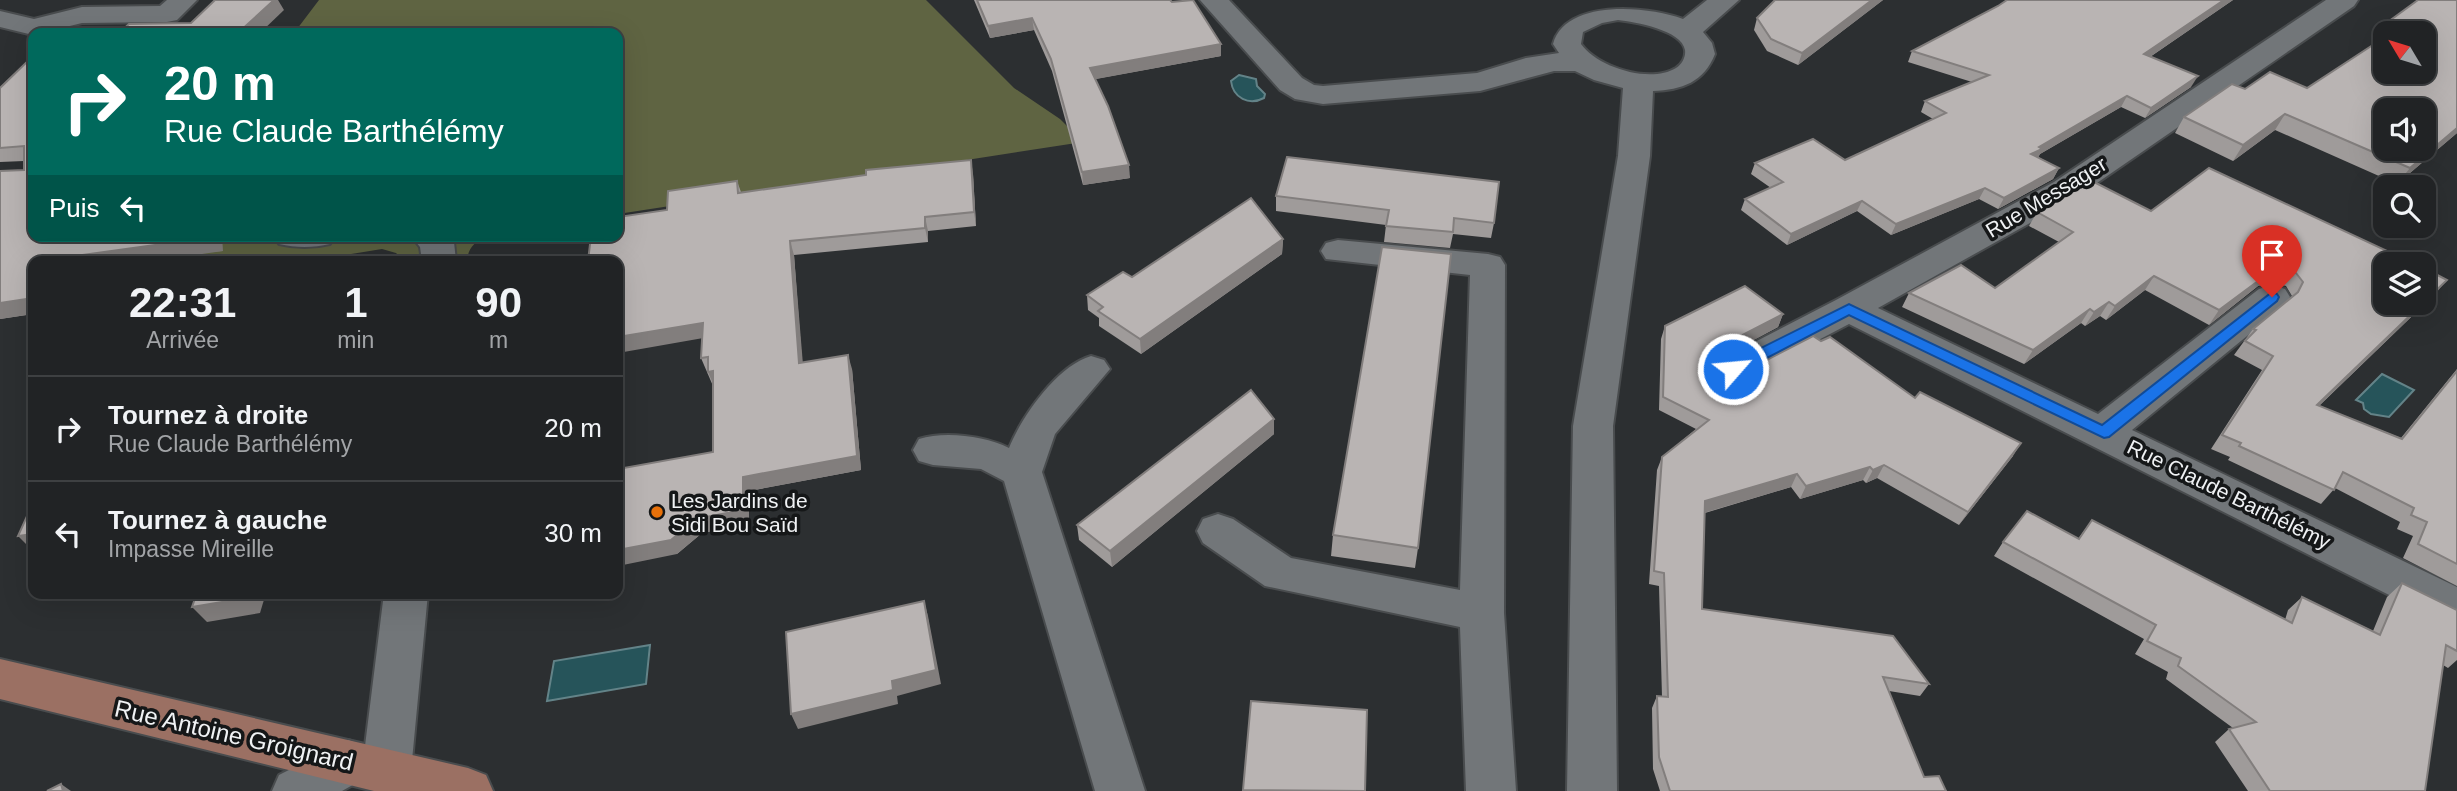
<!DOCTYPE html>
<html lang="fr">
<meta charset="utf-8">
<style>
body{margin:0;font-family:Arial,sans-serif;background:#2d2f32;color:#f1f3f6;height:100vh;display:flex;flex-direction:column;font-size:26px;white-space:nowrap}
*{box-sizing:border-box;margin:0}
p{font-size:23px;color:#a2a4a7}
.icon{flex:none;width:38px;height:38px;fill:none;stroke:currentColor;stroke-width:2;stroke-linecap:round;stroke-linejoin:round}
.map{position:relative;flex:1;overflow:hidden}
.sheet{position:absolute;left:28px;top:256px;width:595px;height:343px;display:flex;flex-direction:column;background:#212325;border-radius:14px;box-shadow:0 7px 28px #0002,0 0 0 2px #3e4042}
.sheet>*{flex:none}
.top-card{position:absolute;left:28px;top:28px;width:595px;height:214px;border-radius:14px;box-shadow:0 7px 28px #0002,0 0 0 2px #3e4042;background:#00695c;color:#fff;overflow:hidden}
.needle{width:46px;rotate:308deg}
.fabs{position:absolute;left:2373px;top:21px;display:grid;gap:14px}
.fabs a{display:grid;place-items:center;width:63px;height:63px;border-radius:14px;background:#212325;box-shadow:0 7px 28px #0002,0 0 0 2px #3e4042;font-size:35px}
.pin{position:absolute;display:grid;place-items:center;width:60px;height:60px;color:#fff;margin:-72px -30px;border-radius:50% 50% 50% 0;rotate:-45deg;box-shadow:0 0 7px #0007}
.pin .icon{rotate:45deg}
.me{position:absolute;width:77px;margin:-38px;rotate:63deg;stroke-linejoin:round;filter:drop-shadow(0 0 5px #0008)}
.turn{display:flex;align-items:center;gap:24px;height:147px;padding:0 21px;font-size:32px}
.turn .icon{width:91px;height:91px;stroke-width:2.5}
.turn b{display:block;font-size:49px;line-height:60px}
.then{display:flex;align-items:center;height:66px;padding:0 21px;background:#0003;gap:14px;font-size:26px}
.eta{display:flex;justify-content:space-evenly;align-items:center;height:119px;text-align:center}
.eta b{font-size:42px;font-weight:700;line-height:49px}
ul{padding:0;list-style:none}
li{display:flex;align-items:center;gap:21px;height:105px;padding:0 21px;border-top:2px solid #3e4042}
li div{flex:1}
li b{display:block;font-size:26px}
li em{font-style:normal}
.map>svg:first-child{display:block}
.forest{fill:#5f6442}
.water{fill:#26545a;stroke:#638388;stroke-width:2}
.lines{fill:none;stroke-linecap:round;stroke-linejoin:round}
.minor-casing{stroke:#494c4e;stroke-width:4}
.major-casing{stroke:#494c4e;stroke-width:4}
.minor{fill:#727679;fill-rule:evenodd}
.major{fill:#9b7063;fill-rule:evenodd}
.wall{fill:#9f9b9a;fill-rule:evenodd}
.shaded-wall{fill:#827e7d}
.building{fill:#b9b4b3;stroke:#827e7d;stroke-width:2;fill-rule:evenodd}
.route{fill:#1a73e8;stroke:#114b97;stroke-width:2}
.food-dot{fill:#e8710a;stroke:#151718;stroke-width:2.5}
.labels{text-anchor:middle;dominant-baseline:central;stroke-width:7;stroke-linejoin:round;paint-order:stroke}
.street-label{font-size:21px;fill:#f0f2f4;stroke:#151718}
.poi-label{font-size:21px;fill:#f0f2f4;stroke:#151718;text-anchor:start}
.near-street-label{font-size:24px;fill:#f0f2f4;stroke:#151718}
</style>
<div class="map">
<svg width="2457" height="791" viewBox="0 0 2457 791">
<rect width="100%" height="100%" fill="#2c2f31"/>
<!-- forest -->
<g class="forest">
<polygon points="319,0 926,0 1014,88 1060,119 1068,127 1071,139 1083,142 618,214 618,33 294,33"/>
<path d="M147,236h340c-12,5 -19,12 -20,25h-63l-8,-8 -14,-4 -74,12h-175z"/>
</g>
<!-- water -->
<g class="water">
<path d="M1239,75l17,4 1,7 8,8 -1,4c-15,8 -31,0 -33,-17z"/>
<polygon points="2382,374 2414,390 2389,417 2371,414 2364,409 2363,403 2356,400"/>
<polygon points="650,645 646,684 547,701 554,661"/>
</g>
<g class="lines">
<defs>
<g id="minor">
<polygon points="167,0 197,0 177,20 167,22 82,23 33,35 0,27 0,11 34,19 82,7 160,6"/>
<path d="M1200,0h29l73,78 12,7 9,1 154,-13 49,-15 33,-5 -6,-9c12,-44 91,-39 130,-25l24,-19h32l-36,32 9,11 3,11c-11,28 -33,36 -62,37l-3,65 -37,270 4,365h-50l6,-365 45,-270 5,-68 -29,-8 -19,-9h-21l-74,20 -157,13 -28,-5 -15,-9zM1618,20c17,2 64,10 67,30 1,7 -3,14 -9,18 -26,16 -79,-1 -95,-24l2,-12 19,-9z"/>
<polygon points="2326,0 2358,0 2354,6 2078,196 1878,308 2098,414 2259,289 2272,285 2285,289 2290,297 2285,305 2132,430 2457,587 2457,626 2441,621 1849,324 1746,378 1733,382 1720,378 1714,369 1720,360 1836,300 2054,182"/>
<path d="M274,236h61l-5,8c-17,4 -34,4 -51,0z"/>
<polygon points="411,236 450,236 454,242 456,261 422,261 420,247"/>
<polygon points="1338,240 1488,254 1500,257 1505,265 1504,613 1516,791 1466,791 1460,627 1265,586 1203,543 1197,531 1203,519 1218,514 1233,519 1291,558 1460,590 1470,275 1326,259 1321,251 1326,243"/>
<path d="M1091,356l13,4 6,9 -55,65 -13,38 103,319h-50l-91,-310 -23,-12 -48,-4 -14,-4 -6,-11 6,-11c26,-8 66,-3 90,9 13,-32 48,-82 82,-92z"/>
<path d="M384,593h44l-17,178 -8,16c-13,4 -21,4 -34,0l-4,-9 -23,13h-70l7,-16 69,-35 17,6z"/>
</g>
<polygon id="major" points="0,659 468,768 486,775 493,791 374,791 0,699"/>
</defs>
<!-- minor casing -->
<use href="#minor" class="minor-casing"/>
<!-- major casing -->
<use href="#major" class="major-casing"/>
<!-- minor -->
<use href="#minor" class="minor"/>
<!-- major -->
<use href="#major" class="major"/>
</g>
<!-- wall -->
<g class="wall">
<polygon points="974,0 1170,0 1221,56 1095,79 1130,178 1083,185 1052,71 1034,30 990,38"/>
<polygon points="1775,0 1883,0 1798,65 1767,51 1754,30 1757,18"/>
<polygon points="2007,0 2233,0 2150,57 2191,87 2145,118 2121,107 2040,154 2038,157 2059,168 2053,179 1998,209 1979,199 1891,235 1857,211 1787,245 1741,210 1745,199 1771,188 1751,174 1755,163 1845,160 1933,119 1921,112 1925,101 1972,82 1908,62 1912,51 1998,6"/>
<path d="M2457,0v133l-60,51 -122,-54 -42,31 -58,-28 9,-16 61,-28 62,-1 67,-44 -3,-2 10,-15zM2385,33h39l-39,39z"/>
<polygon points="33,56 33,236 223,251 33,261 33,314 0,319 0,171 24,170 24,161 0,162 0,88"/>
<polygon points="973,174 976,226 928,231 928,242 794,255 802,362 852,369 861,470 749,491 749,524 702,533 677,554 713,452 713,386 701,358 702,338 667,210 737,181 741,192"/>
<polygon points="1276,196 1494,223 1491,238 1453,234 1450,248 1384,242 1386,225 1276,211"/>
<polygon points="2151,211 2435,294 2319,406 2401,438 2457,369 2457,586 2403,558 2413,536 2397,529 2400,522 2335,488 2321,504 2228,460 2230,457 2211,449 2262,370 2234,355 2253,329 2291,298 2292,296 2286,286 2271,282 2258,286 2209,325 2145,290 2106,320 2100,316 2085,326 2081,323 2024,364 1902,307 1909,293 1995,288 2059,242 2029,226 2037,212"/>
<polygon points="1283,239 1282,254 1141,354 1099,326 1099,318 1088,310 1087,295 1132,277"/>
<polygon points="1783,314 1778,327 1718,359 1724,367 1739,371 1821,341 2013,456 1959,525 1877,478 1866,483 1863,480 1800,499 1791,487 1705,513 1702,609 1929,684 1920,696 1889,691 1924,777 1946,791 1660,791 1653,769 1652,708 1657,696 1662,697 1659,586 1649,584 1657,470 1662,457 1696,429 1659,410 1661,339 1665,326"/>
<polygon points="1274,419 1274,434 1112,567 1079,540 1077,525"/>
<polygon points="2092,520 2285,620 2288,610 2302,597 2373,631 2387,597 2402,583 2457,610 2457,660 2448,668 2443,665 2425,791 2248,791 2215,742 2229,729 2233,728 2166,679 2168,672 2135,654 2144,639 1994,556 2003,542 2078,539"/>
<polygon points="1333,535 1418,548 1415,568 1331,556"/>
</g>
<!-- shaded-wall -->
<g class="shaded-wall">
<polygon points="274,0 278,0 284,10 260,33 238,33"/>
<polygon points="1872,0 1883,0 1798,65 1802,53"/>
<polygon points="2224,0 2233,0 2138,65 2144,54"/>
<polygon points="1032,18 1034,30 990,38 988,26"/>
<polygon points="1221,44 1221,56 1091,80 1090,68"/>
<polygon points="2198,76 2191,87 2145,118 2151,108"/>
<polygon points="2127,96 2121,107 2040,154 2037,160 2031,154 2039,147"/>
<polygon points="2285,114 2275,130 2233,161 2243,145"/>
<polygon points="2457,128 2457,133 2397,184 2410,168"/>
<polygon points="971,160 973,174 976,226 974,212"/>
<polygon points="1129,165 1130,178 1083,185 1082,172"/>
<polygon points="2059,168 2053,179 1998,209 2004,198"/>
<polygon points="1985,188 1979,199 1891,235 1896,224"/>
<polygon points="1862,201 1857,211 1787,245 1791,234"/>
<polygon points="925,217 928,231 928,242 925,228"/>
<polygon points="213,236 222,236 223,251 153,261 80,261 83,255"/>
<polygon points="1283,239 1282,254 1141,354 1140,339"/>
<polygon points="790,241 794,255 804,377 799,363"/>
<polygon points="2282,269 2271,282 2258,286 2209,325 2219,310 2269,273"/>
<polygon points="2154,276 2145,290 2106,320 2115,306"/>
<polygon points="2447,280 2435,294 2305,419 2317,405"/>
<polygon points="33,298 33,314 0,319 0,303"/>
<polygon points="2109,302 2100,316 2085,326 2094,312"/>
<polygon points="2090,309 2081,323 2024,364 2033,350"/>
<polygon points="1783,314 1778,327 1718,359 1717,357 1723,345"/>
<polygon points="703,323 709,337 618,353 618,337"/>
<polygon points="848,355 852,369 861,470 749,491 749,524 702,533 677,554 618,566 618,550 743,477"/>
<polygon points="713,371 714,386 708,372"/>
<polygon points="1274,419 1274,434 1112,567 1110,551"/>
<polygon points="2021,443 2013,456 1959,525 1968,512"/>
<polygon points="1884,465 1877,478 1866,483 1873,470"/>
<polygon points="1870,467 1863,480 1800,499 1806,486"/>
<polygon points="1797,474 1791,487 1700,514 1705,501"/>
<polygon points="33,534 33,551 18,536"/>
<polygon points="248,593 266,593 260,613 207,622 192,607"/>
<polygon points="924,601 928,616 941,684 897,696 898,704 798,729 791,714 892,681"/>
<polygon points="61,784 71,791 63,791"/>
</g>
<!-- building -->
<g class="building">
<polygon points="215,0 274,0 238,33 119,33 129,24 191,23"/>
<polygon points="977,0 1170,0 1172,2 1193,0 1221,44 1090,68 1108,106 1129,165 1082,172 1051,59 1032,18 988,26"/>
<polygon points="1775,0 1872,0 1802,53 1771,39 1757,18"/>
<polygon points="2007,0 2224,0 2144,54 2198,76 2151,108 2127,96 2039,147 2042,149 2031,154 2059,168 2004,198 1985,188 1896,224 1862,201 1791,234 1745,199 1783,182 1755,163 1813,139 1845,160 1946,113 1925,101 1989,75 1912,51 1998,6"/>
<path d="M2418,0h39v128l-47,40 -125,-54 -42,31 -59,-28 48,-33 13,5 25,-17 37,16 78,-51v35h39v-39h-34l3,-1 -12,-5zM2385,110h39v39h-39z"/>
<polygon points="33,56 33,236 213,236 213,237 83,255 80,261 33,261 33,298 0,303 0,171 24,170 24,146 0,148 0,88"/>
<polygon points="1287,157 1499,182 1494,223 1454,218 1453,232 1386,226 1389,210 1276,196"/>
<polygon points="971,160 974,212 925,217 925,228 790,241 799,363 848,355 857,456 743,477 743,510 696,519 671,540 618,550 618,469 713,452 713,371 708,372 708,357 701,358 703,323 618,337 618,261 588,261 591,236 618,236 618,217 667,210 668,191 737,181 738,193 866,175 866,170"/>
<polygon points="2209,168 2415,264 2385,264 2385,303 2423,303 2317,405 2402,439 2457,371 2457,564 2418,544 2427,522 2411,515 2414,508 2343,472 2334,490 2239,446 2241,443 2222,435 2273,356 2245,341 2256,330 2253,329 2298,292 2303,282 2296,273 2282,269 2269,273 2219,310 2154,276 2115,306 2109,302 2094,312 2090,309 2033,350 1909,293 1961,265 1995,288 2073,232 2037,212 2092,181 2151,211"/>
<polygon points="1251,198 1283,239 1140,339 1098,311 1103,307 1087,295 1123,272 1132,277"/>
<polygon points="1382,247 1451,254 1418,548 1333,535"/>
<polygon points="2424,268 2447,280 2424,302"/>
<polygon points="1745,286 1783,314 1723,345 1717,357 1724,367 1739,371 1753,367 1813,336 1821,341 1830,337 1915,398 1920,392 2021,443 1968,512 1884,465 1873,470 1870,467 1806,486 1797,474 1705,501 1702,609 1893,636 1929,684 1883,677 1924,777 1939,776 1946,791 1670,791 1659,757 1657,696 1668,697 1664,573 1654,571 1662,457 1709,420 1663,397 1665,326"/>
<polygon points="1251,390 1274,419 1110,551 1077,525"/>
<polygon points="33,503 33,534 18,536"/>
<polygon points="2027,511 2079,539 2092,520 2292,623 2302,597 2380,635 2402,583 2457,610 2457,651 2446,645 2425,791 2270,791 2229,729 2256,722 2178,666 2181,658 2147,641 2156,625 2003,542"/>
<polygon points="197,593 248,593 246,598 192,607"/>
<polygon points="924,601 936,670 892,681 893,690 791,714 786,632"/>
<polygon points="1251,701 1367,710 1365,791 1243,790"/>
<polygon points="61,784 63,791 47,791"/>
</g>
<!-- route -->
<polygon class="route" points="2272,292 2277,294 2279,297 2277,301 2109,437 2104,438 1849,315 1738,373 1727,373 1725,369 1727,365 1849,304 2102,425"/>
<!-- markers -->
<circle class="food-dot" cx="657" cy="512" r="7"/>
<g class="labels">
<!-- street labels -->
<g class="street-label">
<text transform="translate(2046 197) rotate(-31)">Rue Messager</text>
<text transform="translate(2229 494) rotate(26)">Rue Claude Barthélémy</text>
</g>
<!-- poi labels -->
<g class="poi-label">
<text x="671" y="500">Les Jardins de<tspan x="671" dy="24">Sidi Bou Saïd</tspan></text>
</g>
<!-- near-street labels -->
<g class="near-street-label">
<text transform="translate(234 735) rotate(13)">Rue Antoine Groignard</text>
</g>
</g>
</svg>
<div class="fabs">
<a><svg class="needle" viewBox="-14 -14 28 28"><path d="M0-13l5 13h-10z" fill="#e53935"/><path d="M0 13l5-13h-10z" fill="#a2a4a7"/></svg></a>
<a><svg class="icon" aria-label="sound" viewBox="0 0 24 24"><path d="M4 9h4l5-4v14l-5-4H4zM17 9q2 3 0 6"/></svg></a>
<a><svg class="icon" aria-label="search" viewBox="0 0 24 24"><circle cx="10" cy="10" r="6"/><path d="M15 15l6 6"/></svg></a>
<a><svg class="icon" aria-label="layers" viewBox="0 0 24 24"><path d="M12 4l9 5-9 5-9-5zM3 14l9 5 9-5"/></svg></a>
</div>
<div class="pin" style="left:2272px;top:297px;background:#d93025"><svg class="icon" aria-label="arrive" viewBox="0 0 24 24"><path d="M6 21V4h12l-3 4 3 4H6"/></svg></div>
<svg class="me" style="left:1733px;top:369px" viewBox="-20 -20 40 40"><circle r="17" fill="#1a73e8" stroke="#fff" stroke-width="3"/><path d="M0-11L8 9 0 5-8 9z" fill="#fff"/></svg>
<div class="top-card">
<div class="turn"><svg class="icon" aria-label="right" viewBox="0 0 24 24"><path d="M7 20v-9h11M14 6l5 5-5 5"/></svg><div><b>20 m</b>Rue Claude Barthélémy</div></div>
<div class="then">Puis<svg class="icon" aria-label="left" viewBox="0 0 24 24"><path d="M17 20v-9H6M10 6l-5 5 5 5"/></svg></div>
</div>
<section class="sheet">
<div class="eta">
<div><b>22:31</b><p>Arrivée</p></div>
<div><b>1</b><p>min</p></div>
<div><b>90</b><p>m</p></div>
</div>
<ul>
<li><svg class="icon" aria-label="right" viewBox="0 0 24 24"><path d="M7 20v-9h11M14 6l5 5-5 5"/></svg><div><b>Tournez à droite</b><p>Rue Claude Barthélémy</p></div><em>20 m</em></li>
<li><svg class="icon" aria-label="left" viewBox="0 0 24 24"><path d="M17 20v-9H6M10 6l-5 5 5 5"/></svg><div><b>Tournez à gauche</b><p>Impasse Mireille</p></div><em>30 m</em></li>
</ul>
</section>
</div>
